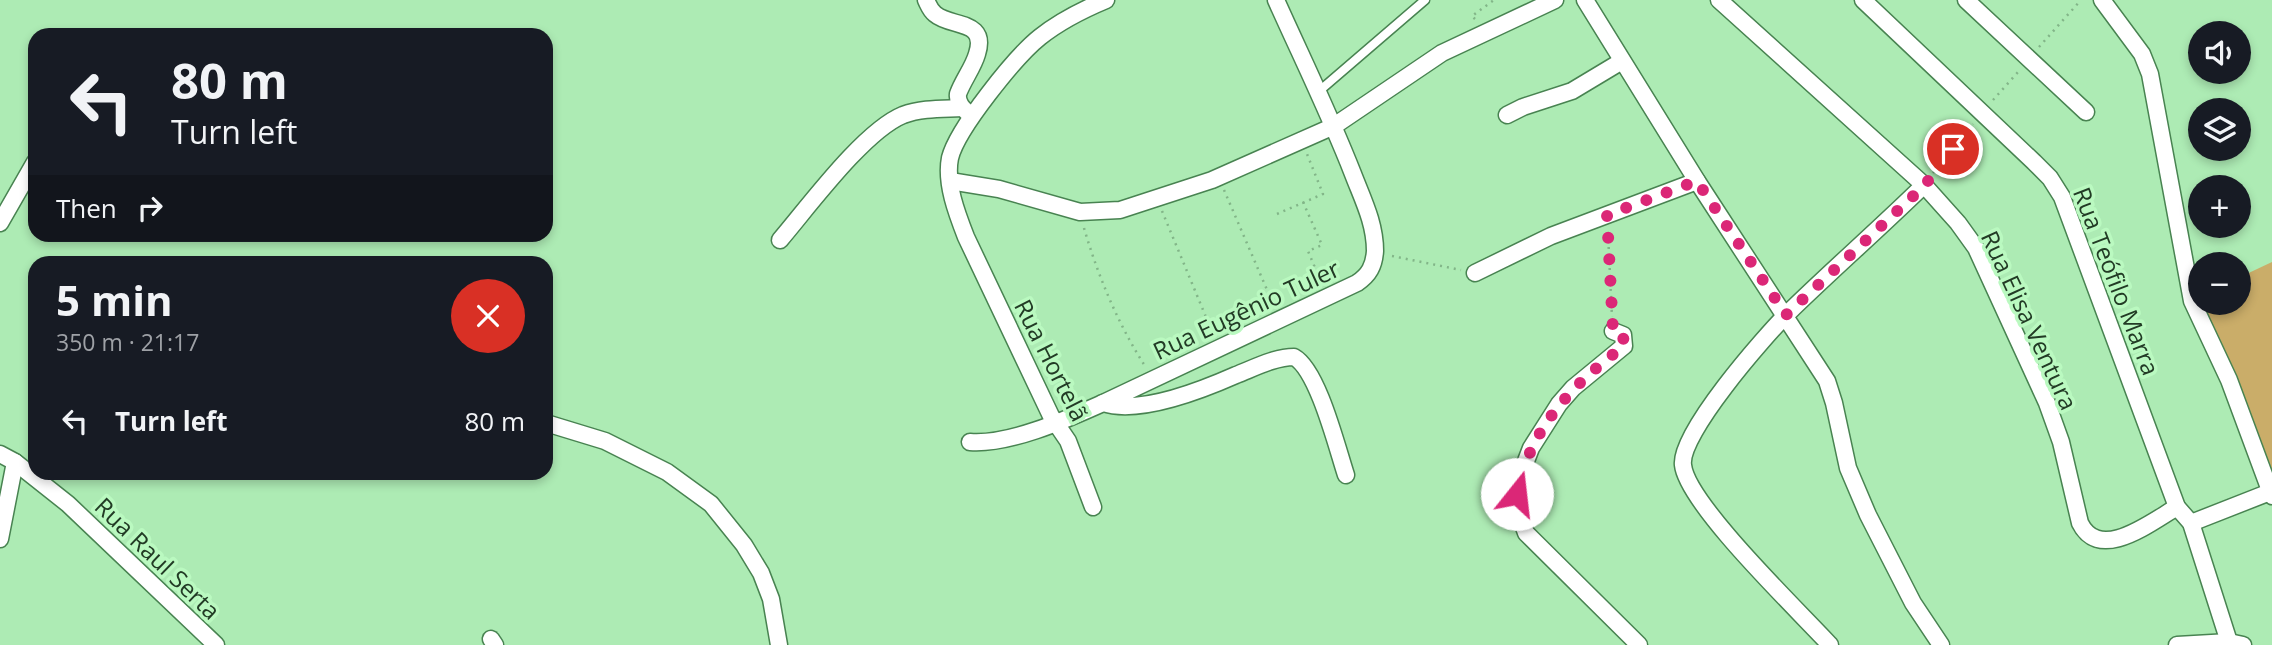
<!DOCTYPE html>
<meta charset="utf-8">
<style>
body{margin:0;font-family:"Open Sans",sans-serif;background:#242831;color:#f1f3f6;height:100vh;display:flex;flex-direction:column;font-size:26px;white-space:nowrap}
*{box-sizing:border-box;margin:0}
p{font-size:23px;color:#9ea1a6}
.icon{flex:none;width:38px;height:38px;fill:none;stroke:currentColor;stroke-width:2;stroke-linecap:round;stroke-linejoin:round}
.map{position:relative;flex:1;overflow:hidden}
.sheet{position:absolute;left:28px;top:256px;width:525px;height:224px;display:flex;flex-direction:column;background:#171b24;border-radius:21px;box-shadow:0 4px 10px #0003}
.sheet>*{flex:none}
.hud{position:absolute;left:28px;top:28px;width:525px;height:214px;border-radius:21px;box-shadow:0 4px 10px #0003;background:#171b24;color:#f1f3f6;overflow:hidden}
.fabs{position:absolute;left:2188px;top:21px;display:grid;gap:14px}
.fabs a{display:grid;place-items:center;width:63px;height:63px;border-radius:50%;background:#171b24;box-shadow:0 4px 10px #0003;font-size:35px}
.pin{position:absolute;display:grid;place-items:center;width:60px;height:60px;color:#fff;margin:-30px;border:4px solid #fff;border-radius:50%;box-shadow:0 2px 7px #0007}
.me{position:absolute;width:77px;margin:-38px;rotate:16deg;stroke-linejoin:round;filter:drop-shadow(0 0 5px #0008)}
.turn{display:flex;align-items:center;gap:24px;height:147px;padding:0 28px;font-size:32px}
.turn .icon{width:91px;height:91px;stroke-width:2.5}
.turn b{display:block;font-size:49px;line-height:60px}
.then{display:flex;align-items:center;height:66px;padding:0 28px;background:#0003;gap:14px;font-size:26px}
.round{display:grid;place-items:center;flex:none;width:74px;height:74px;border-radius:37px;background:#242831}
.summary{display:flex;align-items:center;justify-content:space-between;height:119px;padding:0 28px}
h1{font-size:42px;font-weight:700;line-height:52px}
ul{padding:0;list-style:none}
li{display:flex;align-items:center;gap:21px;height:91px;padding:0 28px}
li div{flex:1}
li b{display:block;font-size:26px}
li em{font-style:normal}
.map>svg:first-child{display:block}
.green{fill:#caad69}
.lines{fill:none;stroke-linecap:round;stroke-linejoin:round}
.service-casing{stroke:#488351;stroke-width:11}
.minor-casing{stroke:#488351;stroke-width:19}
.path{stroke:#82b588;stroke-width:2.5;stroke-dasharray:2 5;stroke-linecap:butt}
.service{stroke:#fff;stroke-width:8}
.minor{stroke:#fff;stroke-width:16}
.route{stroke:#db2777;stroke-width:12;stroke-dasharray:0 21.6}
.labels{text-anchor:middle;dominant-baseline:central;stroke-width:7;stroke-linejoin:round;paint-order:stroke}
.street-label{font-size:24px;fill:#223b25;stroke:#baf9c0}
</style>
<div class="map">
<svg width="2272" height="645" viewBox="0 0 2272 645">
<rect width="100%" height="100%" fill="#adebb4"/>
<!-- green -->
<polygon class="green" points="2272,262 2272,476 2194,298 2200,296 2200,303 2238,303 2238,278"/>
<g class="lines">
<defs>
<polyline id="service" points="1318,92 1425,0"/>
<g id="minor">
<path d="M926,0c3,6 4,10 9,14 16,14 53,5 42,40 -4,14 -14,26 -19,40 -1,8 3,13 9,18"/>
<path d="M1276,0c26,58 54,115 77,174 10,26 22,49 22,77 -1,15 -6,24 -18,32l-254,120c36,12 99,-13 133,-28 18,-7 39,-18 58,-18 24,13 43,91 52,118"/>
<polyline points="1585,0 1697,181 1827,381 1834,403 1848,468 1868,515 1913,603 1941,645"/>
<path d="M1719,0l205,185 34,38 18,25 71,155 14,39 19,81c20,40 71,-1 97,-16"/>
<polyline points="1863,0 2034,162 2050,178 2062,197 2177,507 2191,523 2229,642"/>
<polyline points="1966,0 2086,112"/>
<polyline points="2102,0 2142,54 2150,74 2192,301 2229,380 2272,496"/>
<polyline points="1507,115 1523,107 1572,91 1622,61"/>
<polyline points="950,181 999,189 1080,212 1120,210 1212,180 1334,126 1442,53 1555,0"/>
<polyline points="0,223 35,162"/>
<path d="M780,240c29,-34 84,-109 123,-125 19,-7 39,-6 59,-7"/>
<polyline points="1475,273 1551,236 1697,181"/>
<polyline points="1613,331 1623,335 1624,346 1573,388 1559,404 1531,448 1521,474 1517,507 1526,533 1639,645"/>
<polyline points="546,423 605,441 667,472 711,504 744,545 761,573 771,599 779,645"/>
<path d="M970,442c40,3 97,-23 133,-39"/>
<polyline points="0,454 15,462 68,504 216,645"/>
<path d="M1093,507l-25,-66 -17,-25 -85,-179c-9,-23 -21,-54 -16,-79 7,-29 66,-102 90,-121 20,-16 42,-27 66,-37"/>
<polyline points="2191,523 2270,492"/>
<polyline points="0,539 15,462"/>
<polyline points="491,639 495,645"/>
<path d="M1830,645c-31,-34 -143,-141 -147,-180 -4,-31 81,-128 105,-152 44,-43 91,-84 136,-128"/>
<polyline points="2177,645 2229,642 2243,645"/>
</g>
</defs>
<!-- service casing -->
<use href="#service" class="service-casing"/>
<!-- minor casing -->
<use href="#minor" class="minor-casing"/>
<!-- path -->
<g class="path">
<polyline points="1475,19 1472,16 1494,0"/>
<polyline points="2039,47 2081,0"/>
<polyline points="1993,100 2019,71"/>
<polyline points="1933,173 1973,124"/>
<polyline points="1224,190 1274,306"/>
<polyline points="1303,202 1322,245 1308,251 1321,282"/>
<polyline points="1162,211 1213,334"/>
<polyline points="1277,214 1323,194 1307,154"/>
<path d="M1084,228c14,48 34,96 61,138"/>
<polyline points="1608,233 1612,317"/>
<polyline points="1392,256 1461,270"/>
</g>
<!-- service -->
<use href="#service" class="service"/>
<!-- minor -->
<use href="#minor" class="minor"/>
</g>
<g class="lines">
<!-- route -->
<path class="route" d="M1517,494c13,-66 55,-109 107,-148l-1,-11 -10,-4 -6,-116 90,-34 89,134 138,-129 29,-37"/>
</g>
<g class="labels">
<!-- street labels -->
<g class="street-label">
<text transform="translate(2117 281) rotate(69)">Rua Teófilo Marra</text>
<text transform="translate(1246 309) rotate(-25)">Rua Eugênio Tuler</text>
<text transform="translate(2030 320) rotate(65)">Rua Elisa Ventura</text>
<text transform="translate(1052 360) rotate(63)">Rua Hortelã</text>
<text transform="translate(158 558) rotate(44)">Rua Raul Serta</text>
</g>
</g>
</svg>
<div class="fabs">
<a><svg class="icon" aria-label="sound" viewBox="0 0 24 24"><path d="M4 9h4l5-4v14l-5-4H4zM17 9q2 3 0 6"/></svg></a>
<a><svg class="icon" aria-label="layers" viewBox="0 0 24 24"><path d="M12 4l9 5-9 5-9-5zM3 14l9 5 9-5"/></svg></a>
<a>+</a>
<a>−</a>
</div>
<div class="pin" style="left:1953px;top:149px;background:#d93025"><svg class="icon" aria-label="arrive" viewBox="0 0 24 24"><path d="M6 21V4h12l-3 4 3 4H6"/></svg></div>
<svg class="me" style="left:1517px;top:494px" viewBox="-20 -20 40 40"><circle r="19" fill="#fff"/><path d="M0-13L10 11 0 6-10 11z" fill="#db2777"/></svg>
<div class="hud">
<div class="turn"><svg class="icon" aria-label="left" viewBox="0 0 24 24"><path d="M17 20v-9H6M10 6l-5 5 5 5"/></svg><div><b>80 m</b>Turn left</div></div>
<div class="then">Then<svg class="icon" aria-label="right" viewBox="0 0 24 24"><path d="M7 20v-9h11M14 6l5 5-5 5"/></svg></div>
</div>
<section class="sheet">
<div class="summary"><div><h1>5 min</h1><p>350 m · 21:17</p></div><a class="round" style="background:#d93025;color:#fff"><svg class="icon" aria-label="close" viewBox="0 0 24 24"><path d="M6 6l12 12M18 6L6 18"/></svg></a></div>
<ul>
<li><svg class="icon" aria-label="left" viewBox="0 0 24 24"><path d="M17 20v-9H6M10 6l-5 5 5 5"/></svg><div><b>Turn left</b></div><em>80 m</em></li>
</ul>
</section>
</div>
